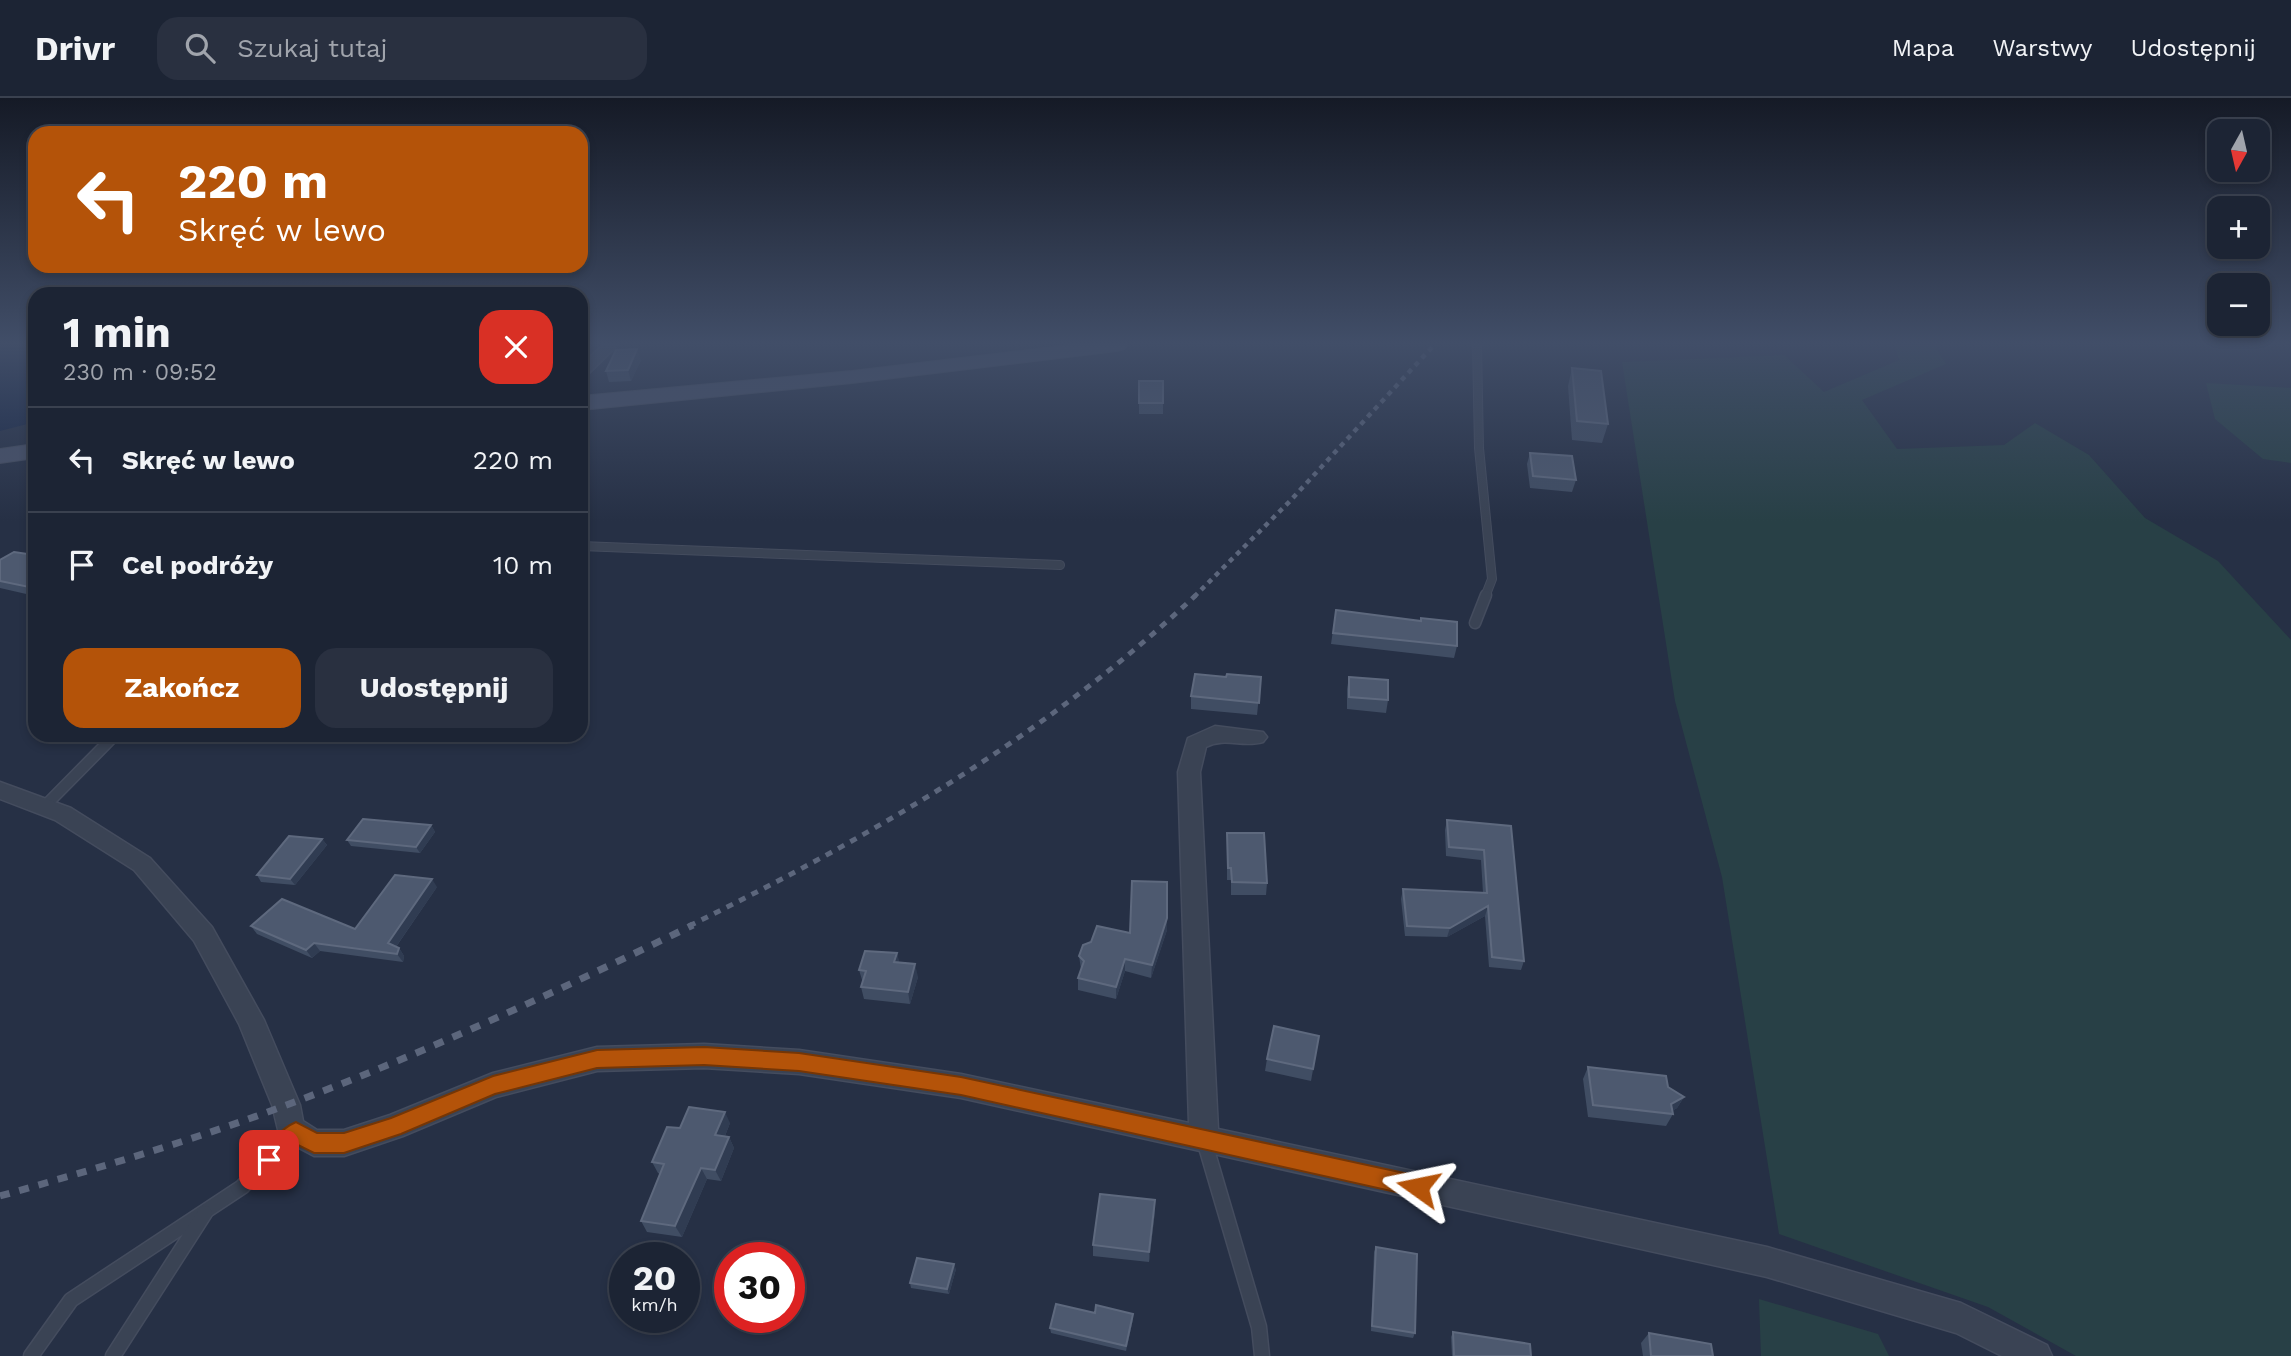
<!DOCTYPE html>
<html lang="pl">
<meta charset="utf-8">
<style>
body{margin:0;font-family:"Work Sans",sans-serif;background:#293040;color:#f1f3f6;height:100vh;display:flex;flex-direction:column;font-size:26px;white-space:nowrap}
*{box-sizing:border-box;margin:0}
p{font-size:23px;color:#a0a4ac}
.icon{flex:none;width:38px;height:38px;fill:none;stroke:currentColor;stroke-width:2;stroke-linecap:round;stroke-linejoin:round}
.map{position:relative;flex:1;overflow:hidden}
.drawer{position:absolute;left:28px;top:189px;width:560px;height:455px;display:flex;flex-direction:column;background:#1c2434;border-radius:21px;box-shadow:0 4px 10px #0003,0 0 0 2px #3a414f}
.drawer>*{flex:none}
.top-card{position:absolute;left:28px;top:28px;width:560px;height:147px;border-radius:21px;box-shadow:0 4px 10px #0003,0 0 0 2px #3a414f;background:#b45309;color:#fff;overflow:hidden}
.needle{width:46px;rotate:188deg}
.tools{position:absolute;left:2207px;top:21px;display:grid;gap:14px}
.tools a{display:grid;place-items:center;width:63px;height:63px;border-radius:14px;background:#1c2434;box-shadow:0 4px 10px #0003,0 0 0 2px #3a414f;font-size:35px}
.speed{position:absolute;left:609px;top:1144px;display:flex;gap:14px;font-size:35px;font-weight:700;text-align:center}
.speed>*{display:grid;place-content:center;width:91px;height:91px;border-radius:50%;background:#1c2434;box-shadow:0 4px 10px #0003,0 0 0 2px #3a414f;line-height:1}
.speed small{font-size:18px;font-weight:400}
.speed .limit{border:10px solid #d22;background:#fff;color:#111}
.pin{position:absolute;display:grid;place-items:center;width:60px;height:60px;color:#fff;margin:-30px;border-radius:14px;box-shadow:0 4px 10px #0006}
.me{position:absolute;width:77px;margin:-38px;rotate:282deg;stroke-linejoin:round;filter:drop-shadow(0 0 5px #0008)}
.turn{display:flex;align-items:center;gap:24px;height:147px;padding:0 35px;font-size:32px}
.turn .icon{width:91px;height:91px;stroke-width:2.5}
.turn b{display:block;font-size:49px;line-height:60px}
.round{display:grid;place-items:center;flex:none;width:74px;height:74px;border-radius:21px;background:#293040}
.summary{display:flex;align-items:center;justify-content:space-between;height:119px;padding:0 35px}
h1{font-size:42px;font-weight:700;line-height:52px}
.action{display:flex;gap:14px;margin-top:auto;padding:14px 35px}
.action a{flex:1;height:80px;border-radius:21px;background:#b45309;color:#fff;font-size:28px;font-weight:700;line-height:80px;text-align:center}
.action a+a{background:#293040;color:#f1f3f6}
ul{padding:0;list-style:none}
li{display:flex;align-items:center;gap:21px;height:105px;padding:0 35px;border-top:2px solid #3a414f}
li div{flex:1}
li b{display:block;font-size:26px}
li em{font-style:normal}
header{display:flex;align-items:center;gap:42px;box-sizing:border-box;height:98px;padding:0 35px;background:#1c2434;border-bottom:2px solid #3a414f}
header strong{font-size:33px}
nav{display:flex;gap:38px;margin-inline-start:auto;font-size:24px}
.search{width:490px;height:63px;background:#293040;display:flex;align-items:center;gap:18px;box-sizing:border-box;padding:0 24px;border-radius:21px;color:#a0a4ac;font-size:26px}
.map>svg:first-child{display:block}
.green{fill:#284046}
.water{fill:#172645}
.lines{fill:none;stroke-linecap:round;stroke-linejoin:round}
.lane-far2-casing{stroke:#444c5e;stroke-width:10}
.lane-far1-casing{stroke:#444c5e;stroke-width:13}
.lane-casing{stroke:#444c5e;stroke-width:17}
.street-casing{stroke:#444c5e;stroke-width:3}
.secondary-casing{stroke:#444c5e;stroke-width:2}
.lane-far2{stroke:#3a4354;stroke-width:8}
.lane-far1{stroke:#3a4354;stroke-width:10}
.lane{stroke:#3a4354;stroke-width:14}
.street{fill:#3a4354;fill-rule:evenodd}
.secondary{fill:#485168;fill-rule:evenodd}
.rail-far2{stroke:#5c667c;stroke-width:4.5;stroke-dasharray:5 5;stroke-linecap:butt}
.rail-far1{stroke:#5c667c;stroke-width:5;stroke-dasharray:7 7;stroke-linecap:butt}
.rail{stroke:#5c667c;stroke-width:7;stroke-dasharray:10 10;stroke-linecap:butt}
.wall{fill:#404d63}
.shaded-wall{fill:#303c52}
.building{fill:#4d596f;stroke:#5e697e;stroke-width:2}
.route{fill:#b45309;stroke:#753606;stroke-width:2}
</style>
<header>
<strong>Drivr</strong>
<div class="search"><svg class="icon" aria-label="search" viewBox="0 0 24 24"><circle cx="10" cy="10" r="6"/><path d="M15 15l6 6"/></svg>Szukaj tutaj</div>
<nav><a>Mapa</a><a>Warstwy</a><a>Udostępnij</a></nav>
</header>
<div class="map">
<svg width="2291" height="1258" viewBox="0 0 2291 1258">
<rect width="100%" height="100%" fill="#263045"/>
<!-- green -->
<g class="green">
<polygon points="1895,247 1934,247 1946,266 1862,302 1897,351 2004,347 2035,325 2089,357 2145,420 2218,463 2291,542 2291,1258 2076,1258 1988,1209 1779,1136 1722,779 1675,603 1622,264 1784,257 1824,294 1899,262"/>
<polygon points="2206,285 2291,290 2291,365 2263,361 2215,321"/>
<polygon points="1759,1201 1878,1236 1889,1258 1761,1258"/>
</g>
<!-- water -->
<polygon class="water" points="0,247 35,247 35,324 0,333"/>
<g class="lines">
<defs>
<g id="lane-far2">
<polyline points="1477,247 1479,350 1492,481 1485,499"/>
<polyline points="581,448 1060,467"/>
</g>
<g id="lane-far1">
<polyline points="1475,525 1486,497"/>
<polyline points="44,709 115,637"/>
</g>
<g id="lane">
<polyline points="1204,1042 1259,1229 1262,1258"/>
<polyline points="31,1258 71,1202 242,1089 296,1034"/>
<polyline points="113,1258 205,1115"/>
</g>
<g id="street">
<polygon points="603,247 618,247 586,278 581,279 581,267"/>
<path d="M1215,628l48,6 4,5 -4,5c-20,6 -38,-5 -57,5l-6,25 18,357 549,118 194,56 86,42 5,11h-50l-46,-23 -189,-56 -806,-179 -162,-24 -95,-6 -107,3 -101,26 -93,39 -59,20h-30l-34,-18 -8,-33 -33,-81 -45,-83 -60,-71 -79,-50 -55,-21v-17l71,26 79,50 62,69 52,93 36,85 3,16 14,9h27l46,-15 103,-42 104,-26 107,-3 95,6 162,24 228,49 -11,-351 10,-34z"/>
</g>
<g id="secondary">
<polygon points="1070,247 1127,247 1124,251 1117,253 852,285 581,312 581,298 852,273"/>
<polygon points="35,346 35,360 0,365 0,351"/>
</g>
</defs>
<!-- lane-far2 casing -->
<use href="#lane-far2" class="lane-far2-casing"/>
<!-- lane-far1 casing -->
<use href="#lane-far1" class="lane-far1-casing"/>
<!-- lane casing -->
<use href="#lane" class="lane-casing"/>
<!-- street casing -->
<use href="#street" class="street-casing"/>
<!-- secondary casing -->
<use href="#secondary" class="secondary-casing"/>
<!-- lane-far2 -->
<use href="#lane-far2" class="lane-far2"/>
<!-- lane-far1 -->
<use href="#lane-far1" class="lane-far1"/>
<!-- lane -->
<use href="#lane" class="lane"/>
<!-- street -->
<use href="#street" class="street"/>
<!-- secondary -->
<use href="#secondary" class="secondary"/>
<!-- rail-far2 -->
<polyline class="rail-far2" points="1194,499 1290,403 1434,247"/>
<!-- rail-far1 -->
<path class="rail-far1" d="M689,828c183,-90 357,-190 507,-331"/>
<!-- rail -->
<path class="rail" d="M0,1098c95,-27 191,-55 284,-90 139,-52 276,-116 409,-181"/>
</g>
<!-- wall -->
<g class="wall">
<polygon points="641,262 631,283 609,284 606,273"/>
<polygon points="1572,270 1608,326 1602,345 1572,342 1568,288"/>
<rect x="1139" y="283" width="24" height="33"/>
<polygon points="1530,355 1576,382 1572,394 1530,390 1527,366"/>
<polygon points="35,457 35,498 0,490 0,462"/>
<polygon points="1336,512 1457,548 1454,560 1331,546"/>
<polygon points="1226,579 1261,579 1257,617 1191,611 1191,598"/>
<polygon points="1349,579 1388,602 1386,615 1347,611 1347,591"/>
<polygon points="1447,722 1511,728 1524,863 1521,872 1489,869 1485,818 1447,839 1405,838 1401,801 1403,791 1483,795 1481,762 1446,758 1445,732"/>
<polygon points="431,727 435,734 420,755 351,748 347,742"/>
<polygon points="1227,735 1267,785 1266,797 1231,797 1231,782 1227,782"/>
<polygon points="322,741 327,747 295,787 261,784 257,777"/>
<polygon points="437,789 396,849 399,850 404,858 403,864 320,853 312,860 257,836 251,828 355,831"/>
<polygon points="1167,832 1151,880 1125,873 1116,901 1078,892 1078,880 1081,871 1079,858 1130,835"/>
<polygon points="897,855 899,865 918,879 910,906 864,901 861,889 863,885 859,872"/>
<polygon points="1319,938 1311,983 1265,973 1267,961"/>
<polygon points="1588,969 1668,989 1684,999 1677,1010 1672,1013 1673,1016 1666,1028 1588,1019 1583,981"/>
<polygon points="730,1025 725,1038 729,1039 734,1050 721,1083 707,1081 682,1139 647,1134 641,1123 660,1076 658,1075 652,1064 680,1030"/>
<polygon points="1155,1102 1155,1113 1149,1164 1093,1158 1093,1147"/>
<polygon points="1376,1149 1415,1235 1413,1240 1371,1233 1374,1154"/>
<polygon points="956,1171 949,1196 911,1190 910,1185"/>
<polygon points="1095,1215 1133,1216 1133,1221 1126,1253 1051,1235 1050,1230"/>
<polygon points="1453,1234 1531,1258 1452,1258 1451,1239"/>
<polygon points="1649,1235 1713,1258 1643,1258 1641,1245"/>
</g>
<!-- shaded-wall -->
<g class="shaded-wall">
<polygon points="637,251 641,262 631,283 628,272"/>
<polygon points="35,484 35,497 29,489"/>
<polygon points="431,727 435,734 420,755 416,749"/>
<polygon points="322,741 327,747 295,787 290,781"/>
<polygon points="432,781 437,789 393,853 388,845"/>
<polygon points="1488,808 1485,818 1447,839 1450,830"/>
<polygon points="1167,820 1167,832 1151,880 1152,867"/>
<polygon points="314,845 320,853 312,860 306,852"/>
<polygon points="399,850 404,858 403,864 397,856"/>
<polygon points="897,855 900,867 894,864"/>
<polygon points="1125,861 1125,873 1116,901 1116,889"/>
<polygon points="915,866 918,879 910,906 908,894"/>
<polygon points="1684,999 1677,1010 1667,1016 1671,1006"/>
<polygon points="725,1014 730,1025 721,1048 715,1037"/>
<polygon points="729,1039 734,1050 721,1083 715,1072"/>
<polygon points="701,1070 707,1081 682,1139 675,1128"/>
<polygon points="1155,1102 1155,1113 1149,1164 1149,1154"/>
<polygon points="954,1166 956,1171 949,1196 947,1191"/>
<polygon points="1133,1216 1133,1221 1126,1253 1126,1248"/>
</g>
<!-- building -->
<g class="building">
<polygon points="637,251 628,272 606,273 616,252"/>
<polygon points="1572,270 1601,273 1608,326 1577,323"/>
<rect x="1139" y="283" width="24" height="22"/>
<polygon points="1530,355 1572,358 1576,382 1533,378"/>
<polygon points="14,454 35,457 35,484 29,489 0,483 0,462"/>
<polygon points="1336,512 1421,523 1421,520 1457,524 1457,548 1333,535"/>
<polygon points="1195,576 1226,579 1227,576 1261,579 1259,605 1191,598"/>
<polygon points="1349,579 1388,582 1388,602 1349,599"/>
<polygon points="363,721 431,727 416,749 347,742"/>
<polygon points="1447,722 1511,728 1524,863 1492,859 1488,808 1450,830 1407,828 1403,791 1487,795 1484,752 1449,749"/>
<polygon points="1227,735 1264,735 1267,785 1232,784 1231,770 1228,770"/>
<polygon points="289,738 322,741 290,781 257,777"/>
<polygon points="395,777 432,781 388,845 399,850 397,856 314,845 306,852 251,828 282,801 355,831"/>
<polygon points="1132,783 1167,784 1167,820 1152,867 1125,861 1116,889 1078,880 1084,863 1079,858 1083,847 1091,844 1097,828 1130,835"/>
<polygon points="865,853 897,855 894,864 915,866 908,894 861,889 866,873 859,872"/>
<polygon points="1274,928 1319,938 1313,971 1267,961"/>
<polygon points="1588,969 1666,978 1668,989 1684,999 1671,1006 1673,1016 1593,1007"/>
<polygon points="689,1009 725,1014 715,1037 729,1039 715,1072 701,1070 675,1128 641,1123 664,1066 652,1064 667,1029 680,1030"/>
<polygon points="1100,1096 1155,1102 1149,1154 1093,1147"/>
<polygon points="1376,1149 1417,1156 1415,1235 1372,1228"/>
<polygon points="917,1160 954,1166 947,1191 910,1185"/>
<polygon points="1056,1206 1095,1215 1096,1207 1133,1216 1126,1248 1050,1230"/>
<polygon points="1453,1234 1530,1246 1531,1258 1454,1258"/>
<polygon points="1649,1235 1711,1246 1713,1258 1651,1258"/>
</g>
<!-- sky -->
<linearGradient id="sky" x2="0" y2="1"><stop stop-color="#151a26"/><stop offset="0.58" stop-color="#414e68"/><stop offset="1" stop-color="#414e68" stop-opacity="0"/></linearGradient>
<rect width="2291" height="423" fill="url(#sky)"/>
<!-- route -->
<path class="route" d="M704,949l95,6 162,24 457,99 8,3 3,8 -3,7 -8,3 -457,-102 -162,-24 -95,-6 -107,3 -102,26 -94,40 -57,19h-30l-16,-8 -21,22 -8,3 -8,-3 -3,-7c6,-14 24,-32 38,-38l21,11h27l47,-15 102,-42 104,-26z"/>
</svg>
<div class="tools">
<a><svg class="needle" viewBox="-14 -14 28 28"><path d="M0-13l5 13h-10z" fill="#e53935"/><path d="M0 13l5-13h-10z" fill="#a0a4ac"/></svg></a>
<a>+</a>
<a>−</a>
</div>
<div class="speed"><div>20<small>km/h</small></div><div class="limit">30</div></div>
<div class="pin" style="left:269px;top:1062px;background:#d93025"><svg class="icon" aria-label="arrive" viewBox="0 0 24 24"><path d="M6 21V4h12l-3 4 3 4H6"/></svg></div>
<svg class="me" style="left:1418px;top:1089px" viewBox="-20 -20 40 40"><path d="M0-17L14 15 0 8-14 15z" fill="#b45309" stroke="#fff" stroke-width="4"/></svg>
<div class="top-card">
<div class="turn"><svg class="icon" aria-label="left" viewBox="0 0 24 24"><path d="M17 20v-9H6M10 6l-5 5 5 5"/></svg><div><b>220 m</b>Skręć w lewo</div></div>
</div>
<section class="drawer">
<div class="summary"><div><h1>1 min</h1><p>230 m · 09:52</p></div><a class="round" style="background:#d93025;color:#fff"><svg class="icon" aria-label="close" viewBox="0 0 24 24"><path d="M6 6l12 12M18 6L6 18"/></svg></a></div>
<ul>
<li><svg class="icon" aria-label="left" viewBox="0 0 24 24"><path d="M17 20v-9H6M10 6l-5 5 5 5"/></svg><div><b>Skręć w lewo</b></div><em>220 m</em></li>
<li><svg class="icon" aria-label="arrive" viewBox="0 0 24 24"><path d="M6 21V4h12l-3 4 3 4H6"/></svg><div><b>Cel podróży</b></div><em>10 m</em></li>
</ul>
<div class="action"><a>Zakończ</a><a>Udostępnij</a></div>
</section>
</div>
